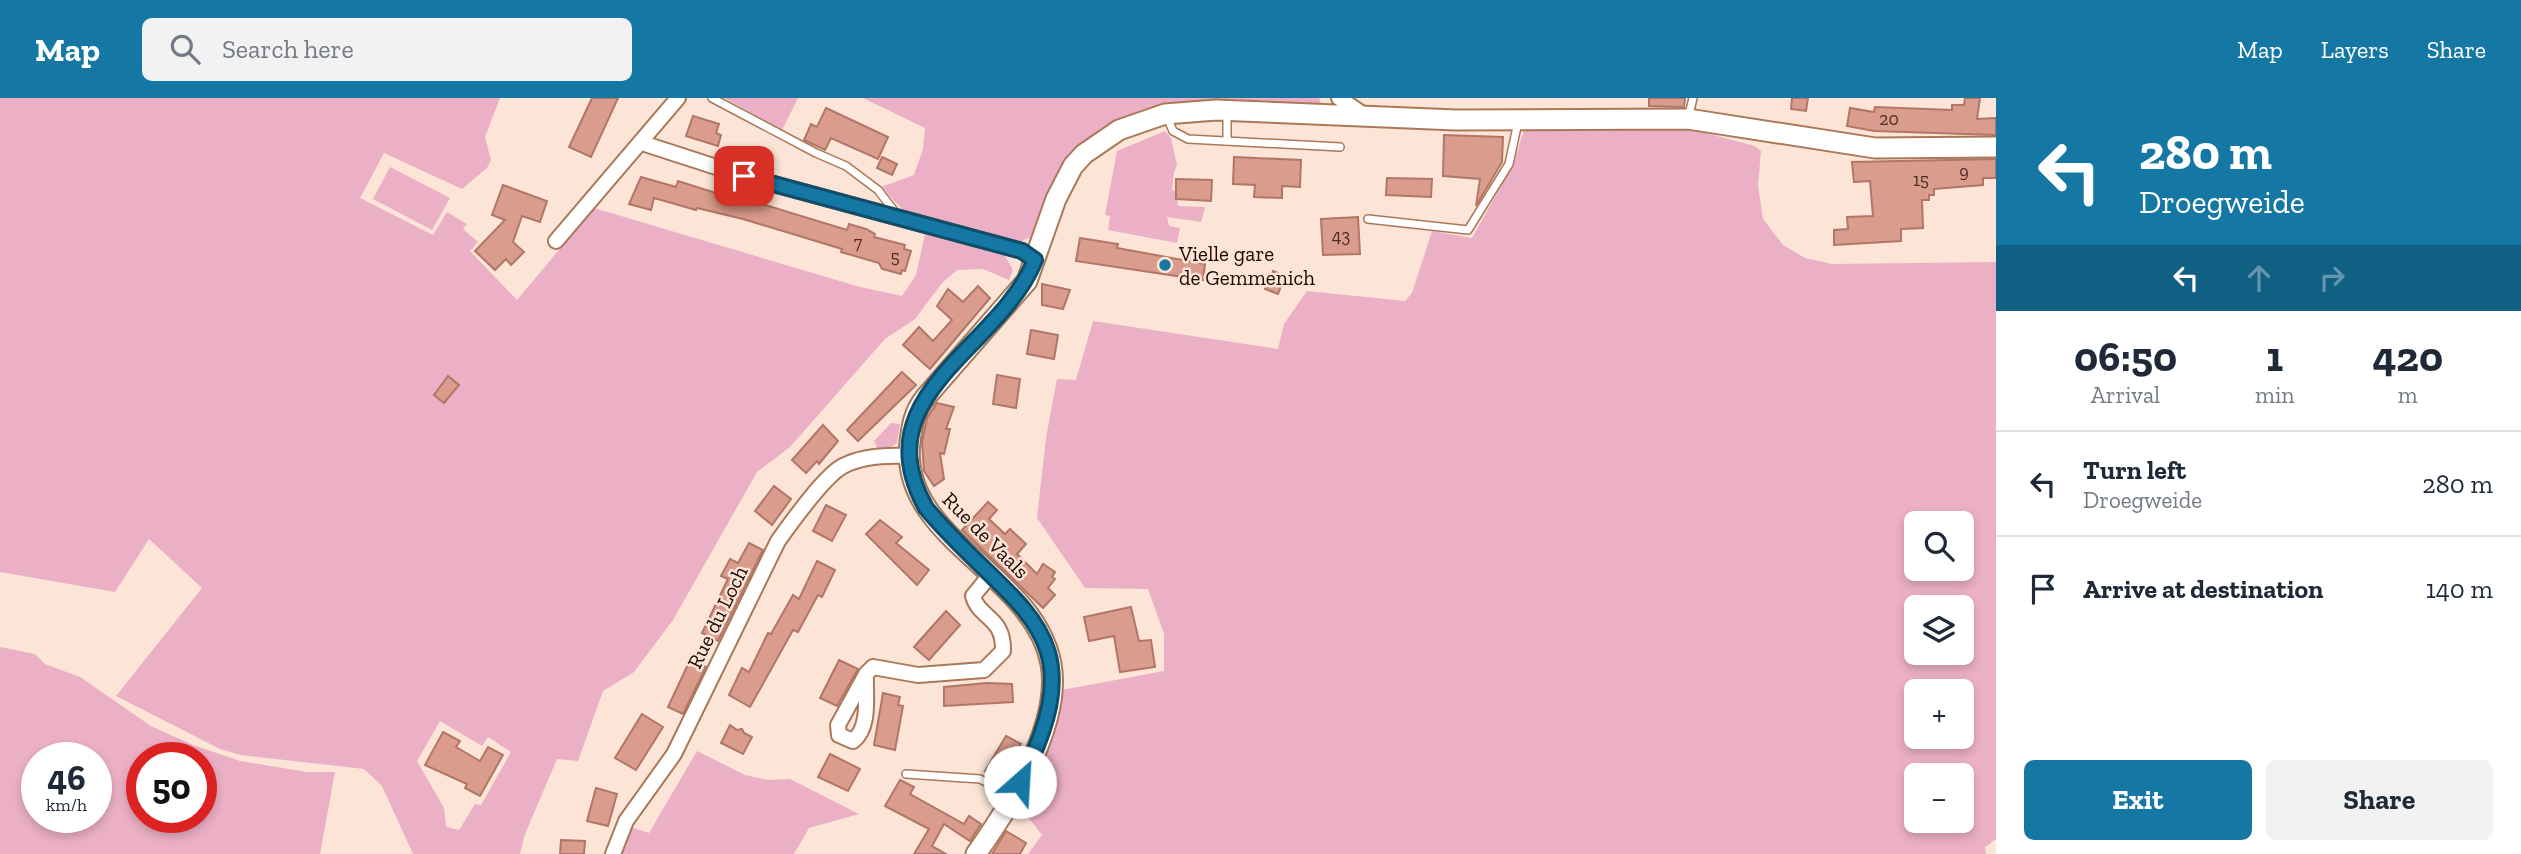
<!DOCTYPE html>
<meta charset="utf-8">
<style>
body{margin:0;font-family:"Zilla Slab",serif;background:#f2f2f3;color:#1f2937;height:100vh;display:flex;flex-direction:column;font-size:26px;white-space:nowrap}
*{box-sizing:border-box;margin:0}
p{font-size:23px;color:#747a83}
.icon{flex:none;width:38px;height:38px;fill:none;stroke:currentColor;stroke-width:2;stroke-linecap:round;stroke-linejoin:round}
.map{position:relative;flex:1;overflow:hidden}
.drawer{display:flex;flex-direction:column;background:#fff;width:525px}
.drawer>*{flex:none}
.top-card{background:#1578a4;color:#fff;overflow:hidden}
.buttons{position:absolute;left:1904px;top:413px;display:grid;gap:14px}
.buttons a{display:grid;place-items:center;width:70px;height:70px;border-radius:10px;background:#fff;box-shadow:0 4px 10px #0003;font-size:35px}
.speed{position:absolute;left:21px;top:644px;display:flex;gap:14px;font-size:35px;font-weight:700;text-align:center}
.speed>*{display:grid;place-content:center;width:91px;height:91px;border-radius:50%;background:#fff;box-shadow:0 4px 10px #0003;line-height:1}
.speed small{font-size:18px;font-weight:400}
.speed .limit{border:10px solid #d22;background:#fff;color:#111}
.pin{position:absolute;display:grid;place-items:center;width:60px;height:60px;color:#fff;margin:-30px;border-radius:14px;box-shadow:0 4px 10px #0006}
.me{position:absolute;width:77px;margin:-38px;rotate:26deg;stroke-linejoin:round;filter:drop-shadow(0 0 5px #0008)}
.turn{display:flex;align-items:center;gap:24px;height:147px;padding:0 28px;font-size:32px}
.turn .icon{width:91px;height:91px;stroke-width:2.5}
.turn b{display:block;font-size:49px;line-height:60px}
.lanes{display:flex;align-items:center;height:66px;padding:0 28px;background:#0003;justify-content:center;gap:35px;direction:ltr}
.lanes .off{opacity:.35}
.eta{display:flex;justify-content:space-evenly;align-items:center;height:119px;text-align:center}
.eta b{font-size:42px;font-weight:800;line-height:49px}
.primary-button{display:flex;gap:14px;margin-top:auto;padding:14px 28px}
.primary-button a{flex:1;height:80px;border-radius:10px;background:#1578a4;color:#fff;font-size:28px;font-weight:800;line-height:80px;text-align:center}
.primary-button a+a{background:#f2f2f3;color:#1f2937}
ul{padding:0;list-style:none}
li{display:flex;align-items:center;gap:21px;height:105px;padding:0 28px;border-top:2px solid #e0e1e3}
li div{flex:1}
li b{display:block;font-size:26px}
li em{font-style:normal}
header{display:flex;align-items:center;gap:42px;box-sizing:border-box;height:98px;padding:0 35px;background:#1578a4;color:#fff}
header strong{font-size:33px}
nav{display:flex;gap:38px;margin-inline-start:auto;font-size:24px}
.search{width:490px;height:63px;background:#f2f2f3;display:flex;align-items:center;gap:18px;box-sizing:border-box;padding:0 24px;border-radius:10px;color:#747a83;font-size:26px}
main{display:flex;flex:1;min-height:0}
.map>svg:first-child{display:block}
.green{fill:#ebafc6;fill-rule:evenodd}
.building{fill:#da9c8c;stroke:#b17667;stroke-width:2}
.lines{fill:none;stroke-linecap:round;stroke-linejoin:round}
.lane-casing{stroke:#aa7857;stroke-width:10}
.street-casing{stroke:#aa7857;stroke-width:18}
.secondary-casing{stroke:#aa7857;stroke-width:23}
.lane{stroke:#fff;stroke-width:7}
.street{stroke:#fff;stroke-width:14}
.secondary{stroke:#fff;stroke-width:19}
.route-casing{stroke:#0e4e6b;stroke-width:18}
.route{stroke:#1578a4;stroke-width:12}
.poi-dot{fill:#1578a4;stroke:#fce5d7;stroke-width:2.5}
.labels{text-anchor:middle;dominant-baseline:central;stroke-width:5;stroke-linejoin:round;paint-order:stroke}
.number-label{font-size:18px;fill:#4b2e23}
.poi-label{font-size:21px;fill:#1b0900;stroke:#fce5d7;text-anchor:start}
.street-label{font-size:21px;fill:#1b0900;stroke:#fce5d7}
</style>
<header>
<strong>Map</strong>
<div class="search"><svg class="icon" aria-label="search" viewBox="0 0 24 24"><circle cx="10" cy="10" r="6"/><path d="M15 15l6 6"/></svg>Search here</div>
<nav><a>Map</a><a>Layers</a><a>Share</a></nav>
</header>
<main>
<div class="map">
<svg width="1996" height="756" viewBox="0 0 1996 756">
<rect width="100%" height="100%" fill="#fce5d7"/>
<!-- green -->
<g class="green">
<path d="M0,0h500l-15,39 6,23 -4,8 -25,21 -78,-36 -24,45 73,37 14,-23 20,12 -4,5 15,13 -8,9 47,49 77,-92 266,79 42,9 14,-21 9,-41 80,22 8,14 -4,10 -26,-11 -26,1 -15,13 -27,36 -30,20 -95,108 -33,25 -84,148 -39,52 -31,19 -25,70 -21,-2 -32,75 -5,20h-107l-31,-68 -18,-17 -123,-14 -21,-6 -104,-53 86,-108 -53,-49 -34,53 -115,-20zM440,623l42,25 6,-9 23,15 -30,53 -6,-1 -16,26 -13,-3 -2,-19 -27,-47z"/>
<polygon points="724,0 798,0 782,32"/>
<path d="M863,0h456l2,5 -5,3c-69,-5 -184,-8 -236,40 -14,17 -30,60 -41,81l-8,10 -12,5 -111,-27 -27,-28 33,-12 9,-26 2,-21z"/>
<path d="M1612,27l78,4 65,17 6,5 -3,34 5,34 20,26 22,13 27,6 164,-2v577l-11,8 1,7h-958l14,-19 -21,-27 33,-72 8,-46 102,-19v-37l-16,-45 -63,-1 -48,-70 9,-80 11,-59 19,1 17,-59 185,28 6,-25 23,-33 98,10 7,-8 20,-62 40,7 41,-73 12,-38zM1916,425h46v46h-46zM1916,509h46v46h-46zM1916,593h46v46h-46zM1916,677h46v46h-46z"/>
<polygon points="1165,33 1171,40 1177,67 1174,74 1172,92 1176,93 1178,108 1205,109 1201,124 1167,119 1169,128 1180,130 1177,145 1108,132 1110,118 1105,117 1117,53"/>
<polygon points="390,69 450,100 432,132 373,101"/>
<polygon points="891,325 900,326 897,345 890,350 878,351 874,343"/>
<path d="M0,549l35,7 10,10 35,13 71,49 42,19 47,16 67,11h28l-15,82h-320zM37,660h59v59h-59zM142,660h59v59h-59z"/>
<polygon points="697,653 745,677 768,682 790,681 859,716 809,730 794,756 621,756 630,729 649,735"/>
</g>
<!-- building -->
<g class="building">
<polygon points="592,0 618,0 591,59 569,49"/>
<polygon points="1649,0 1685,0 1684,9 1649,8"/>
<polygon points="1792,0 1808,0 1806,13 1791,11"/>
<polygon points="1965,0 1980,0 1977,21 1996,20 1996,37 1874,33 1847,28 1850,10 1874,14 1875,9 1952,12 1952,7 1964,7"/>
<polygon points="826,10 888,39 878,61 831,40 825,52 804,42 811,26 817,29"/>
<polygon points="693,18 719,26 716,35 721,37 718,48 686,38"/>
<polygon points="1444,37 1503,39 1502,64 1476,108 1480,81 1443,78"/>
<polygon points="882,59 897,66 892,77 877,70"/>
<polygon points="1234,59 1301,62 1300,89 1282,88 1282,100 1254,99 1255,87 1233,86"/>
<polygon points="1996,61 1996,80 1983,80 1983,87 1934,91 1934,97 1929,97 1929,102 1922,102 1923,130 1901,131 1901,143 1834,147 1834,132 1848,131 1847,119 1873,118 1870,83 1854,84 1852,64"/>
<polygon points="641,79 676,89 678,83 722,97 723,94 847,132 849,126 866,131 875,136 874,139 905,147 904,151 911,153 905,173 902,172 901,176 882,171 879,165 841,154 842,151 743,121 697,110 696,112 654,100 651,112 629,106"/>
<polygon points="1387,80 1432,81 1431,99 1386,97"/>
<polygon points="1176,81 1212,82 1211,103 1176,101"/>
<polygon points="503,87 547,103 540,124 522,118 513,144 524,154 511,167 506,161 495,172 475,153 505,122 492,117"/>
<polygon points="1358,119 1360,156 1323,157 1321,121"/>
<polygon points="1080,140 1118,146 1117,150 1205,166 1203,182 1076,163"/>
<polygon points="1273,173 1285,178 1278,196 1265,191"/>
<polygon points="1042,186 1070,192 1063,211 1042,207"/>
<polygon points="978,188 990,200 930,271 903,247 919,229 933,243 952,222 937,208 948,191 963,204"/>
<polygon points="1031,232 1058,237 1054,261 1027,256"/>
<polygon points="902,274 916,287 858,343 847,332"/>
<polygon points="997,277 1020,281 1016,310 993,306"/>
<polygon points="448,278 459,287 444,305 434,297"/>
<polygon points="937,305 954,309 946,331 950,331 944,356 940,355 944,381 934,388 924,373 922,344 927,320"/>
<polygon points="823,327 838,343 819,366 817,363 806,375 792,362"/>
<polygon points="774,388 791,401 772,427 755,413"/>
<polygon points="988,404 997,412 989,421 1005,436 1010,431 1026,446 1017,456 1037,476 1043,466 1055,474 1052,479 1055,481 1048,490 1055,497 1043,510 962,432"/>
<polygon points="826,407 846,417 832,443 813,433"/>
<polygon points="880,422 902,439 896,445 929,472 917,487 866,436"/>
<polygon points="749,445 763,452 718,543 702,535 728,481 721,478 730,461 738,465"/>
<polygon points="817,463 835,472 822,499 818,497 798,534 793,532 750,609 729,597 742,570 749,574 768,535 771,536 793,497 799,501"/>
<polygon points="1131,509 1139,543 1151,542 1155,569 1120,574 1114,538 1089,543 1084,519"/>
<polygon points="946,513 960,527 929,562 914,549"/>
<polygon points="690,562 706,569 683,616 668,609"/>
<polygon points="839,562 858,571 837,608 820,600"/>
<polygon points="987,585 1012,586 1013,604 944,608 944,589"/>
<polygon points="883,595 900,599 898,607 903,608 895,652 874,647"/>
<polygon points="642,616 663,629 636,672 615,660"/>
<polygon points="730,627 737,632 742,631 744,635 752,639 743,656 721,645"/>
<polygon points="443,634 460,643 456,649 480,663 488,649 503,657 480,698 465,690 467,686 425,667"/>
<polygon points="1006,638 1021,646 1011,664 1016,667 1006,684 985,673"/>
<polygon points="830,656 860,671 848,693 818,679"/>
<polygon points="900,682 914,689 910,696 964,726 969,718 981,726 970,743 944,726 932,748 946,756 914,756 929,731 885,708"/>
<polygon points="596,690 617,696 608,728 587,723"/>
<polygon points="1006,733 1026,745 1020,756 992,756"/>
<polygon points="561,742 585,743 584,756 560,756"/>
</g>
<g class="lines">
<defs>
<g id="lane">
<polyline points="712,0 816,55 846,68 878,92 898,118"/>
<polyline points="1167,19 1173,33 1188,41 1340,49"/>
<polyline points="1688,21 1693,0"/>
<polyline points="1227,43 1227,13"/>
<polyline points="1368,121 1468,132 1509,66 1518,24"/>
<polyline points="906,676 980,681 1013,698"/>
</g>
<g id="street">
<polyline points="1339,0 1364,17"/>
<polyline points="642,45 744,78 1022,153 1035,162"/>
<polyline points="556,143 678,0"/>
<path d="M866,576c-1,21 5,53 -13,67l-14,-6 -1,-10 28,-51 7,-7 45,8 66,-5 19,-19c1,-35 -24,-32 -30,-55l18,-22"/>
<path d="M613,756l13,-33 48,-67 104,-213c13,-18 46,-65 65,-75 19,-10 44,-11 65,-10"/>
</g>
<path id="secondary" d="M976,756c34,-48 86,-129 75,-190 -17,-92 -153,-125 -141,-222 2,-17 4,-30 15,-44l102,-117 29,-82 17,-33 11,-12 35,-24 46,-16 51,-4 240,10 232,-1 187,29 121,-1"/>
</defs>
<!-- lane casing -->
<use href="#lane" class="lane-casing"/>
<!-- street casing -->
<use href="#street" class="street-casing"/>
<!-- secondary casing -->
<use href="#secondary" class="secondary-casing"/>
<!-- lane -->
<use href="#lane" class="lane"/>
<!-- street -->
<use href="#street" class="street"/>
<!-- secondary -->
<use href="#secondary" class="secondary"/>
</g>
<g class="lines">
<defs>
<path id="route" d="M744,78l278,75 13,9c-36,90 -173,134 -109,248 86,103 175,119 94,274"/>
</defs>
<!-- route casing -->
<use href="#route" class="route-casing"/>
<!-- route -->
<use href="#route" class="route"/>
</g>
<!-- markers -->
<circle class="poi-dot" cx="1165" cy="167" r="7"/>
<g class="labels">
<!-- number labels -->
<g class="number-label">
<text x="1889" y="21">20</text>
<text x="1964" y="74">9</text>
<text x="1921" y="82">15</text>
<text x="1341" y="138">43</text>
<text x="858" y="145">7</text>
<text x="895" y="159">5</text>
</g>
<!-- poi labels -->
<g class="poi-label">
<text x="1179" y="155">Vielle gare<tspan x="1179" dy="24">de Gemmenich</tspan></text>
</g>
<!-- street labels -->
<g class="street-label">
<text transform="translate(986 437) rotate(45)">Rue de Vaals</text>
<text transform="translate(717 519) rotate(-64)">Rue du Loch</text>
</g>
</g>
</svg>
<div class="buttons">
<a><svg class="icon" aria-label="search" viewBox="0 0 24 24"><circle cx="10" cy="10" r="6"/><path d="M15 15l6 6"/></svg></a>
<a><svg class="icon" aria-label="layers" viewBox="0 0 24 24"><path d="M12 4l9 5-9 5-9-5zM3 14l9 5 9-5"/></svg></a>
<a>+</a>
<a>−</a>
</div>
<div class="speed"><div>46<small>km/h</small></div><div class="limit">50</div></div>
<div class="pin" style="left:744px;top:78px;background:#d93025"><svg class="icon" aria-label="arrive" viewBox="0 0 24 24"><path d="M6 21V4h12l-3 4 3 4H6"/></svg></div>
<svg class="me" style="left:1020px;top:684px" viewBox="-20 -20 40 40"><circle r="19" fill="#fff"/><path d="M0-13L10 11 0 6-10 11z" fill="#1578a4"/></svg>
</div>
<section class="drawer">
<div class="top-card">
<div class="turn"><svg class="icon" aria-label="left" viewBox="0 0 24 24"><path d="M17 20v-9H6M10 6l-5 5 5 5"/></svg><div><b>280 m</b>Droegweide</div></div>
<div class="lanes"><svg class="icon" aria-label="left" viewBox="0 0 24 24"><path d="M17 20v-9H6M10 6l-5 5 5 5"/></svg><svg class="icon off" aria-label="ahead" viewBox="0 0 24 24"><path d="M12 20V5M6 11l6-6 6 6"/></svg><svg class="icon off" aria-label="right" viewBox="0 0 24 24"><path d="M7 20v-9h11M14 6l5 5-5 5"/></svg></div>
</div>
<div class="eta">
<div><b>06:50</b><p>Arrival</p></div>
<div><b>1</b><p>min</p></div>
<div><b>420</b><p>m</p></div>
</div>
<ul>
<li><svg class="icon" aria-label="left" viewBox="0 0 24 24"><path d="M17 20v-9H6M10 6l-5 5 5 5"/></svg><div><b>Turn left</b><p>Droegweide</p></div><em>280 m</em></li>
<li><svg class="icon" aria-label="arrive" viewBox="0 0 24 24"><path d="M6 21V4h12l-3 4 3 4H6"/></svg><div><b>Arrive at destination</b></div><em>140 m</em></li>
</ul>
<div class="primary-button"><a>Exit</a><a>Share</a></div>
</section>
</main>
